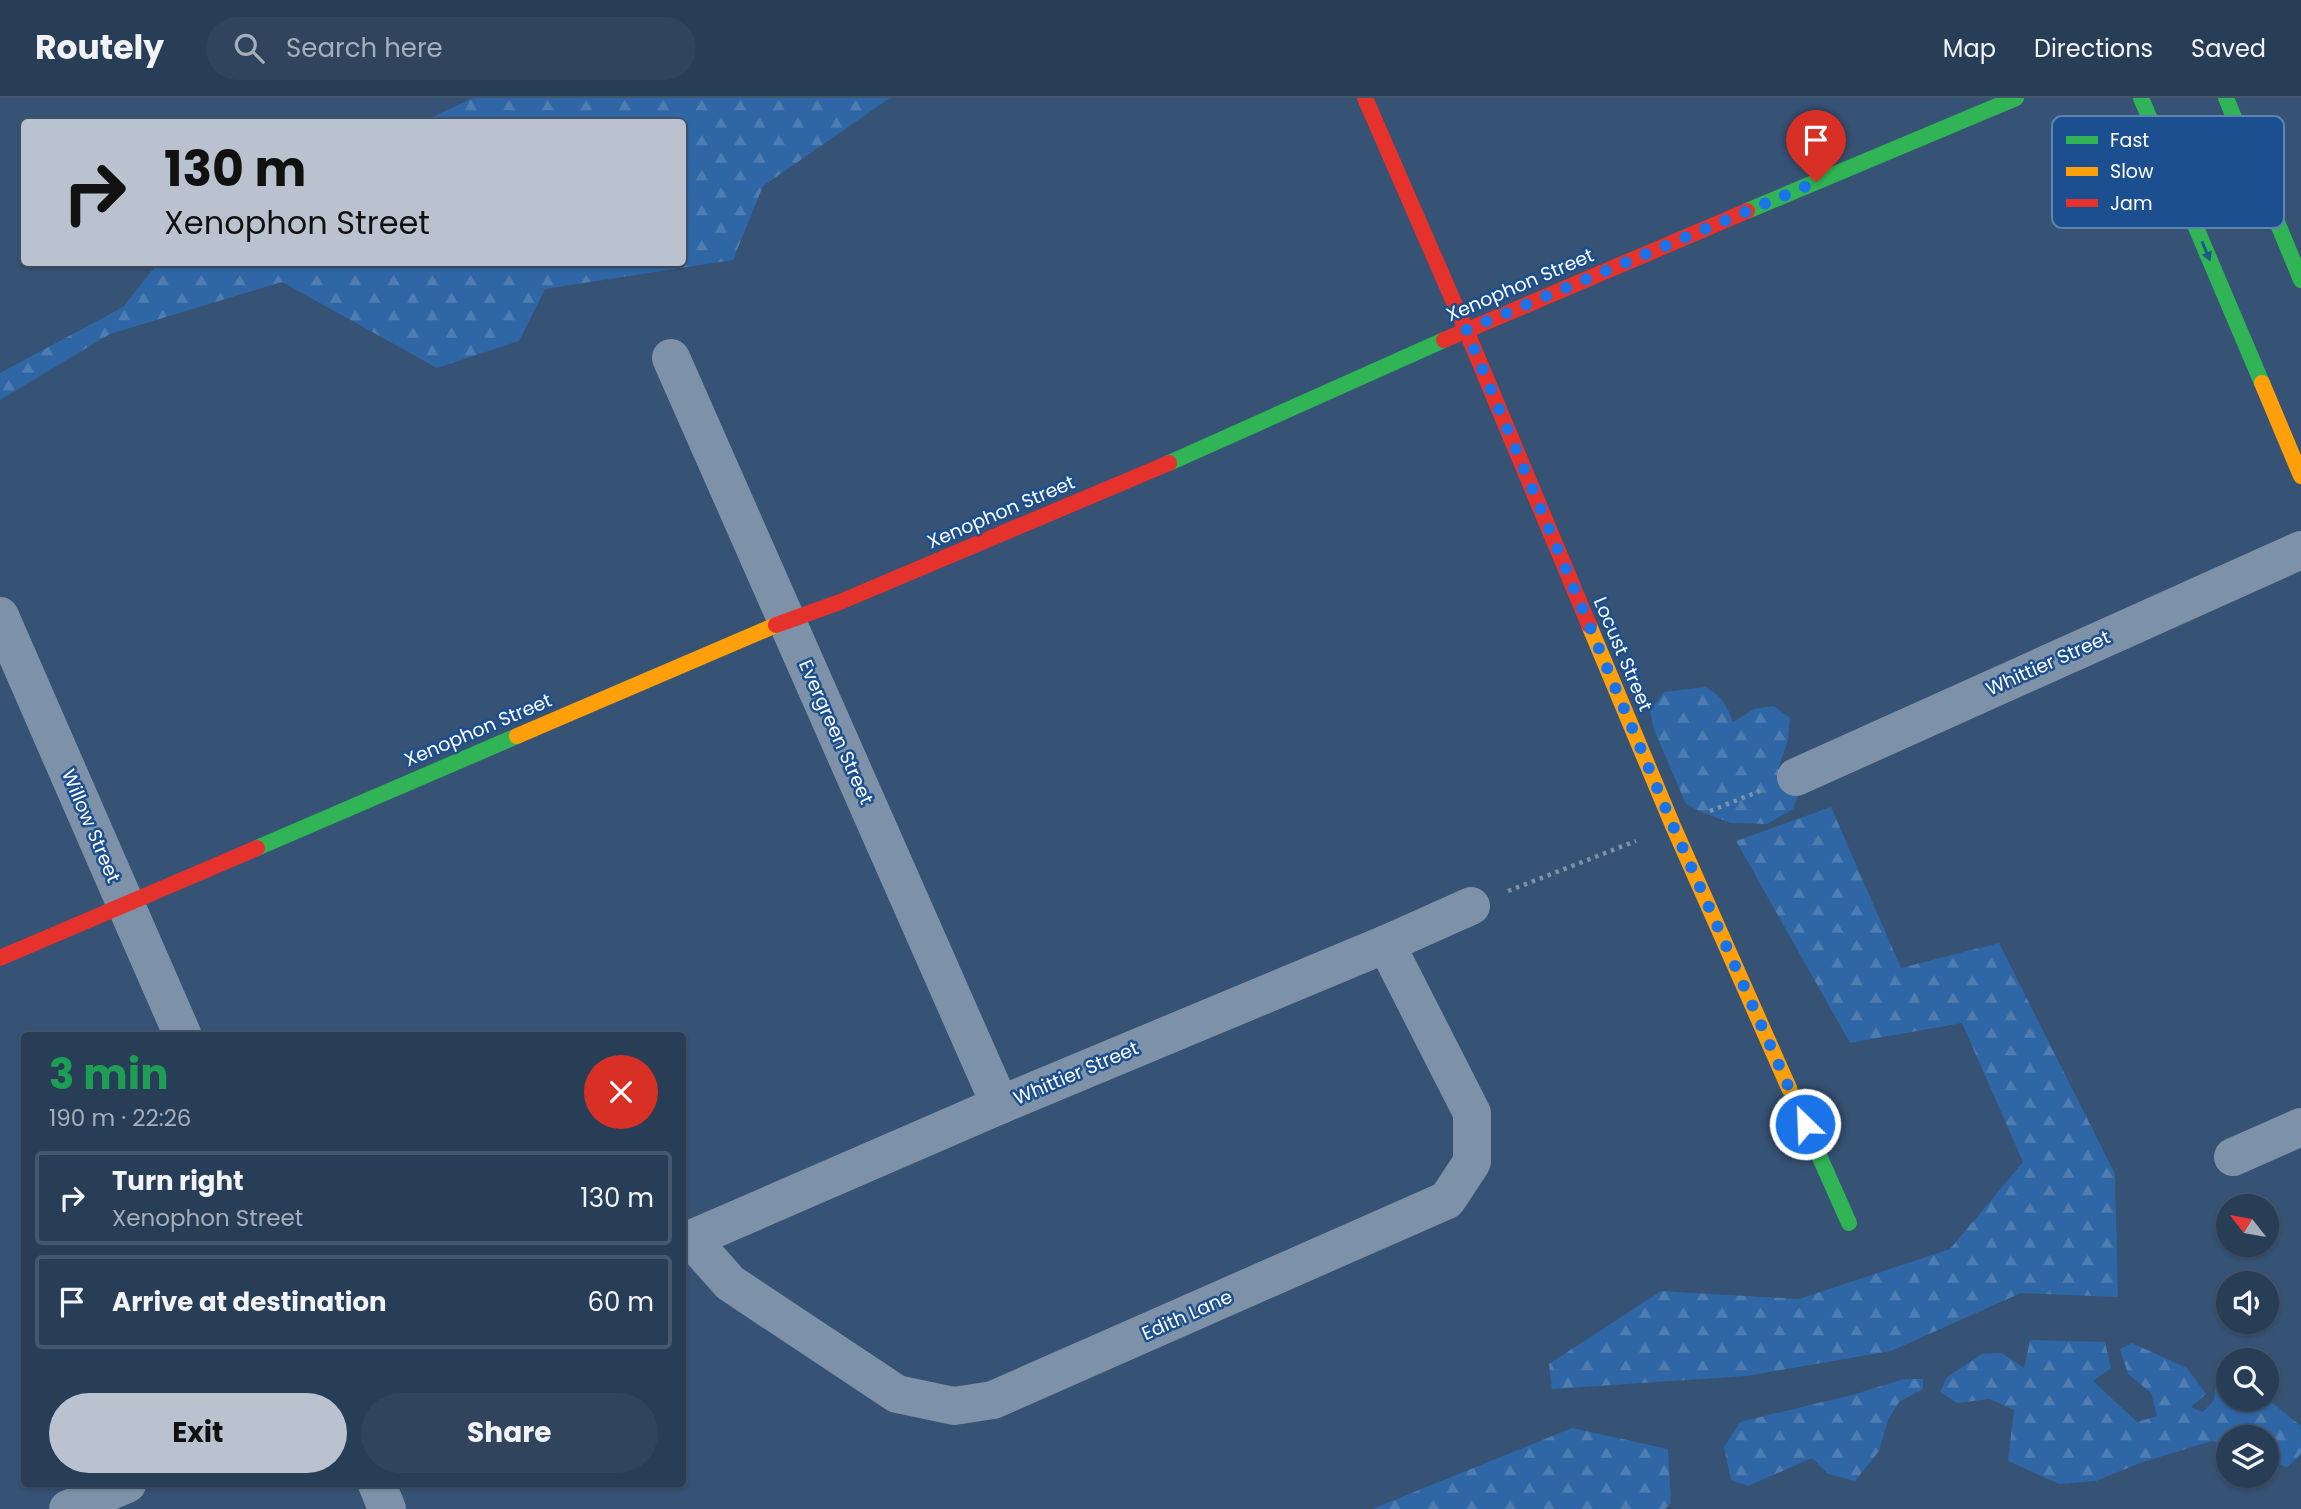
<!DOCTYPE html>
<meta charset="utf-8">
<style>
body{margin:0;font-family:Poppins,sans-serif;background:#30455d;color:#f1f3f6;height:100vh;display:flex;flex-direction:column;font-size:26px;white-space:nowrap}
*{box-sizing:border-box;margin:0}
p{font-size:23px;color:#a5aeba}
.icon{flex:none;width:38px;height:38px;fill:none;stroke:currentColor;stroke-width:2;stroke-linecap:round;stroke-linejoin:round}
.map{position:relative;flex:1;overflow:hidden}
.panel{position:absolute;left:21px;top:934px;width:665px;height:455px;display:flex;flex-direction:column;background:#283e57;border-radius:7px;box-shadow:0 2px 5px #0004,0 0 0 2px #44576d}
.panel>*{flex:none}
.hud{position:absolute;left:21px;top:21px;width:665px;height:147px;border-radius:7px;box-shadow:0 2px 5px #0004,0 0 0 2px #44576d;background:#b9c2ce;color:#111;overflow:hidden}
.needle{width:46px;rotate:301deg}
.fabs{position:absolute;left:2216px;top:1096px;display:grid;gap:14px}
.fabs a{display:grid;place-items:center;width:63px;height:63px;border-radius:50%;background:#283e57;box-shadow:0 2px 5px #0004,0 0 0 2px #44576d;font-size:35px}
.pin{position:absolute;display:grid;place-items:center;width:60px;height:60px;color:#fff;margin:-72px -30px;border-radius:50% 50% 50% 0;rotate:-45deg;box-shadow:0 0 7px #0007}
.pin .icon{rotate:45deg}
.me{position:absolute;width:77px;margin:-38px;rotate:336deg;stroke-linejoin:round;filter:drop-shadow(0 0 5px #0008)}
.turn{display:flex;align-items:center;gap:24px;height:147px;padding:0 28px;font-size:32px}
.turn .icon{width:91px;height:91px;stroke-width:2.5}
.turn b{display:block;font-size:49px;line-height:60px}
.round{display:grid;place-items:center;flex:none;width:74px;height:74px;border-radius:37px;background:#30455d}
.head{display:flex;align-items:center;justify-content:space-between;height:119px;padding:0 28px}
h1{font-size:42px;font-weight:700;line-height:52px;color:#1e9e55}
.primary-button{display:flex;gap:14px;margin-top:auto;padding:14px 28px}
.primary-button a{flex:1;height:80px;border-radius:42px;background:#b9c2ce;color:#111;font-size:28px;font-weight:700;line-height:80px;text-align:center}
.primary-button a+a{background:#30455d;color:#f1f3f6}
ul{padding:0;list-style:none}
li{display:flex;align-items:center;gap:21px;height:94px;margin:0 14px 10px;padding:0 14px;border:4px solid #44576d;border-radius:7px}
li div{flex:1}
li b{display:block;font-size:26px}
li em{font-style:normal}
header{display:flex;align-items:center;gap:42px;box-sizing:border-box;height:98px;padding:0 35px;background:#283e57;border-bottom:2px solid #44576d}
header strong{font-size:33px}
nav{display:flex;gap:38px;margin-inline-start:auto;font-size:24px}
.search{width:490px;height:63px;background:#30455d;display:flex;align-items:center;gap:18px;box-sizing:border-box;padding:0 24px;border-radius:38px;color:#a5aeba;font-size:26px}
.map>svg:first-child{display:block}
.forest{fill:url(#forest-firs)}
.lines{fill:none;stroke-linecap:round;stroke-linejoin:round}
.path{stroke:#7d92a8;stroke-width:4.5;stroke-dasharray:3.5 5;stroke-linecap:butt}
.street{stroke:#7d92a8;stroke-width:38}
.fast{stroke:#30b455;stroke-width:16}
.slow{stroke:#ff9f0a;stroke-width:16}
.jam{stroke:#e5322d;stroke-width:16}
.oneway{fill:#1d5989}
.route{stroke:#1a73e8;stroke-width:12;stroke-dasharray:0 21.6}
.labels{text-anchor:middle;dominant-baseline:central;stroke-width:5;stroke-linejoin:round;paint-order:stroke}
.street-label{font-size:19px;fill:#fff;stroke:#1b4f8f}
.key{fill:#1b4f8f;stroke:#5f84b1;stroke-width:2}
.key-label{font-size:19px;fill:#fff}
</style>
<header>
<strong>Routely</strong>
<div class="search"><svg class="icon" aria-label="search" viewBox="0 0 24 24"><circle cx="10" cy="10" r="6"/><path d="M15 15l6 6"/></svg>Search here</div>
<nav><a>Map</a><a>Directions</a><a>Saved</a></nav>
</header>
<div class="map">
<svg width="2301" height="1411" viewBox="0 0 2301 1411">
<defs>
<pattern id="forest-firs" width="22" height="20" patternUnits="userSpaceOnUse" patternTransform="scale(1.75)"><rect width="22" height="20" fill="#2f66a5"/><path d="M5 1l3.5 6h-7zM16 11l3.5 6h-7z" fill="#4e7db2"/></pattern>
</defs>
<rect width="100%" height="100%" fill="#365274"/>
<!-- forest -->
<g class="forest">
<polygon points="473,0 890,0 763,88 733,162 545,191 519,243 437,270 282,184 110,236 0,302 0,275 123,209 158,165 682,164 682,24 422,24"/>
<path d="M1705,589c16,8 22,18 28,35l21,-13 20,-3 16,12 -2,22 -10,29 21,24 -6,16 -26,15 -36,-1 -32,-12 -13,-7 -32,-74 -4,-19 14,-19z"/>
<polygon points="1831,709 1901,870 1999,845 2115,1076 2118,1199 2021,1195 1891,1253 1746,1278 1552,1291 1549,1266 1661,1193 1799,1201 1950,1151 2023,1064 1962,925 1850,945 1736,743"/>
<polygon points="2030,1242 2105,1244 2111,1270 2093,1283 2137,1324 2157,1318 2151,1295 2128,1276 2120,1251 2132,1245 2187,1270 2206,1296 2191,1309 2203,1314 2214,1302 2216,1284 2228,1281 2228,1300 2266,1300 2301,1328 2301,1356 2287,1369 2266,1362 2266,1339 2228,1339 2228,1348 2212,1343 2140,1365 2096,1383 2059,1386 2008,1363 2014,1312 1990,1301 1957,1305 1940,1294 1947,1279 1982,1256 2002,1255 2024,1270"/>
<polygon points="1904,1281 1923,1281 1923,1291 1899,1304 1888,1322 1879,1353 1855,1383 1828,1376 1812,1360 1748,1388 1731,1382 1724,1349 1740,1324 1852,1297"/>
<polygon points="1572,1330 1668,1351 1671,1405 1665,1411 1372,1411"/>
</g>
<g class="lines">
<!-- path -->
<g class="path">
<polyline points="1710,713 1760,693"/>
<polyline points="1508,793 1636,743"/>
</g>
<!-- street -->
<g class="street">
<polyline points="671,260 1000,1007"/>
<polyline points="0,518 183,938"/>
<polyline points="1796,679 2301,452"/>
<polyline points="2233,1059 2301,1029"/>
<polyline points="691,1141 730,1185 897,1296 954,1308 993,1302 1447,1102 1472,1064 1472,1015 1386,846"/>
<polyline points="682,1145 1000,1007 1386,846 1471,808"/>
<polyline points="377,1386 387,1411"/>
<polyline points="68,1411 127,1386"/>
</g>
<!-- fast -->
<g class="fast">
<polyline points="2141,0 2262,285"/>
<polyline points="2226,0 2301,182"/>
<polyline points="1747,113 2016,0"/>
<polyline points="1169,365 1444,242"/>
<polyline points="257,750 517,638"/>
<polyline points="1789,990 1849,1125"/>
</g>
<!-- slow -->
<g class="slow">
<polyline points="2262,285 2301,378"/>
<polyline points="1589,527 1673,728 1789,990"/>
<polyline points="517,638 776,527"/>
</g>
<!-- jam -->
<g class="jam">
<polyline points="1365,0 1466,232 1589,527"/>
<polyline points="1444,242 1747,113"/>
<polyline points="776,527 840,504 1169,365"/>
<polyline points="0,860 257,750"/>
</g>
</g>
<!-- one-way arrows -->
<defs><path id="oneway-solid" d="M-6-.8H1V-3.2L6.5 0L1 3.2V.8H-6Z" transform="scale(1.75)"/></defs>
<use class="oneway" href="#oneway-solid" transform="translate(2206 153) rotate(67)"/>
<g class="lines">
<!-- route -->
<polyline class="route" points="1805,1026 1673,728 1466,232 1816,84"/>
</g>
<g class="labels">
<!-- street labels -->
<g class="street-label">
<text transform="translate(1520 187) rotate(-23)">Xenophon Street</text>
<text transform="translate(1001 414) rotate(-23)">Xenophon Street</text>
<text transform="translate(1623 556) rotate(67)">Locust Street</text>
<text transform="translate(2048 565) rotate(-24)">Whittier Street</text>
<text transform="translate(478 632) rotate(-23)">Xenophon Street</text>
<text transform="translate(836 634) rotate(66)">Evergreen Street</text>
<text transform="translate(91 728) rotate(67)">Willow Street</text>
<text transform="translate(1076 975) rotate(-23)">Whittier Street</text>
<text transform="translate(1187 1217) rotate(-24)">Edith Lane</text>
</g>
</g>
<!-- legend -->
<rect x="2052" y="18" width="232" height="112" rx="10" class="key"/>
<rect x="2066" y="38" width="32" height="8" fill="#30b455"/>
<rect x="2066" y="69" width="32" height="9" fill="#ff9f0a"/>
<rect x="2066" y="101" width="32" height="8" fill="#e5322d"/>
<g class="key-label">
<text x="2110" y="49">Fast</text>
<text x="2110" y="80">Slow</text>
<text x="2110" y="112">Jam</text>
</g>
</svg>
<div class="fabs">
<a><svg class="needle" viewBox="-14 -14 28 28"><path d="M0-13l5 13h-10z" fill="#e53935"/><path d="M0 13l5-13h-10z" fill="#a5aeba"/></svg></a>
<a><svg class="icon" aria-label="sound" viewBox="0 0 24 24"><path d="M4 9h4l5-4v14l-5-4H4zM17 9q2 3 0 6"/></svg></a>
<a><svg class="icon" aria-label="search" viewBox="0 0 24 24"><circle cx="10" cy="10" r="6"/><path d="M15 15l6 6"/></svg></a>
<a><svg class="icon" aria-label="layers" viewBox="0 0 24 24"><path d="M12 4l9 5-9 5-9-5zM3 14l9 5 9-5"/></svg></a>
</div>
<div class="pin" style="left:1816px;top:84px;background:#d93025"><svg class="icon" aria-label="arrive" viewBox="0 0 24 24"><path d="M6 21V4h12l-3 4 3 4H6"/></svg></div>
<svg class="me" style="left:1805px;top:1026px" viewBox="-20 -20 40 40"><circle r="17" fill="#1a73e8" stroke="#fff" stroke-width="3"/><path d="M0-11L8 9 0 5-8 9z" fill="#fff"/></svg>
<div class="hud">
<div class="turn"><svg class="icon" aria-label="right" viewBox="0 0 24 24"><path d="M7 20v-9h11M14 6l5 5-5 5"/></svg><div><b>130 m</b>Xenophon Street</div></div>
</div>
<section class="panel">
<div class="head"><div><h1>3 min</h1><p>190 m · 22:26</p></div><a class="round" style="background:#d93025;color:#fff"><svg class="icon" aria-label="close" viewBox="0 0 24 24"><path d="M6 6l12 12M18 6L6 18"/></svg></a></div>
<ul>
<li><svg class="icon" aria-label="right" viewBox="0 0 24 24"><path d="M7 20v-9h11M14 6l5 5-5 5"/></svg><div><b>Turn right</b><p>Xenophon Street</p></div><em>130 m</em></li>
<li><svg class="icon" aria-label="arrive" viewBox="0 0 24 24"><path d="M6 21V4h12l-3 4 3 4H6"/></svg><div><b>Arrive at destination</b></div><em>60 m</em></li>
</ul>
<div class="primary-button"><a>Exit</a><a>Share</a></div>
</section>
</div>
